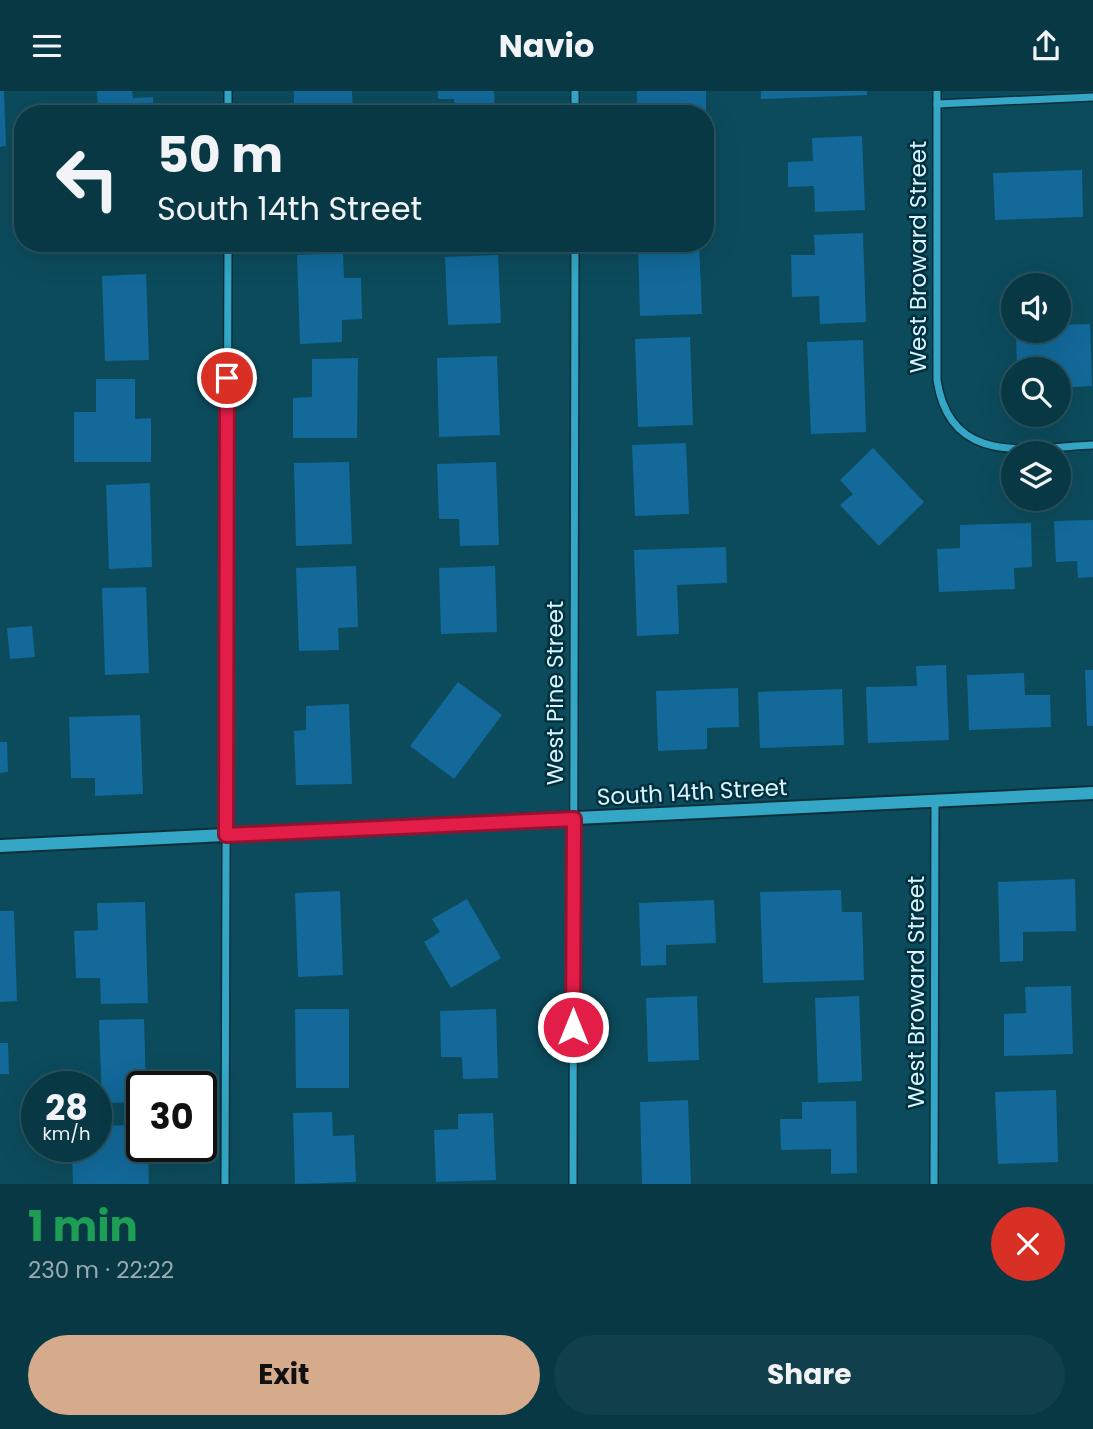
<!DOCTYPE html>
<meta charset="utf-8">
<style>
body{margin:0;font-family:Poppins,sans-serif;background:#123f4c;color:#f1f3f6;height:100vh;display:flex;flex-direction:column;font-size:26px;white-space:nowrap}
*{box-sizing:border-box;margin:0}
p{font-size:23px;color:#99acb3}
.icon{flex:none;width:38px;height:38px;fill:none;stroke:currentColor;stroke-width:2;stroke-linecap:round;stroke-linejoin:round}
.map{position:relative;height:1093px;overflow:hidden}
.details{display:flex;flex-direction:column;background:#093845;flex:1}
.details>*{flex:none}
.hud{position:absolute;left:14px;top:14px;width:700px;height:147px;border-radius:28px;box-shadow:0 7px 28px #0002,0 0 0 2px #29525e;background:#093845;color:#f1f3f6;overflow:hidden}
.tools{position:absolute;left:1001px;top:182px;display:grid;gap:14px}
.tools a{display:grid;place-items:center;width:70px;height:70px;border-radius:50%;background:#093845;box-shadow:0 7px 28px #0002,0 0 0 2px #29525e;font-size:35px}
.speed{position:absolute;left:21px;top:980px;display:flex;gap:14px;font-size:35px;font-weight:700;text-align:center}
.speed>*{display:grid;place-content:center;width:91px;height:91px;border-radius:50%;background:#093845;box-shadow:0 7px 28px #0002,0 0 0 2px #29525e;line-height:1}
.speed small{font-size:18px;font-weight:400}
.speed .limit{border:4px solid #111;border-radius:10px;background:#fff;color:#111}
.pin{position:absolute;display:grid;place-items:center;width:60px;height:60px;color:#fff;margin:-30px;border:4px solid #fff;border-radius:50%;box-shadow:0 2px 7px #0007}
.me{position:absolute;width:77px;margin:-38px;rotate:0deg;stroke-linejoin:round;filter:drop-shadow(0 0 5px #0008)}
.turn{display:flex;align-items:center;gap:24px;height:147px;padding:0 28px;font-size:32px}
.turn .icon{width:91px;height:91px;stroke-width:2.5}
.turn b{display:block;font-size:49px;line-height:60px}
.round{display:grid;place-items:center;flex:none;width:74px;height:74px;border-radius:37px;background:#123f4c}
.headline{display:flex;align-items:center;justify-content:space-between;height:119px;padding:0 28px}
h1{font-size:42px;font-weight:700;line-height:52px;color:#1e9e55}
.primary-button{display:flex;gap:14px;margin-top:auto;padding:14px 28px}
.primary-button a{flex:1;height:80px;border-radius:42px;background:#d6ab8b;color:#111;font-size:28px;font-weight:700;line-height:80px;text-align:center}
.primary-button a+a{background:#123f4c;color:#f1f3f6}
header{display:flex;justify-content:space-between;align-items:center;height:91px;padding:0 28px;background:#093845;font-size:32px;font-weight:700}
.map>svg:first-child{display:block}
.building{fill:#12699a}
.lines{fill:none;stroke-linecap:round;stroke-linejoin:round}
.minor-casing{stroke:#0c2f39;stroke-width:10}
.tertiary-casing{stroke:#0c2f39;stroke-width:16}
.minor{stroke:#34a7c7;stroke-width:7}
.tertiary{stroke:#34a7c7;stroke-width:12}
.route-casing{stroke:#92132f;stroke-width:18}
.route{stroke:#e11d48;stroke-width:12}
.labels{text-anchor:middle;dominant-baseline:central;stroke-width:5;stroke-linejoin:round;paint-order:stroke}
.street-label{font-size:23px;fill:#d8f4fe;stroke:#00303d}
</style>
<header><svg class="icon" aria-label="menu" viewBox="0 0 24 24"><path d="M4 6h16M4 12h16M4 18h16"/></svg>Navio<svg class="icon" aria-label="share" viewBox="0 0 24 24"><path d="M12 15V3M7 8l5-5 5 5M5 13v7h14v-7"/></svg></header>
<div class="map">
<svg width="1093" height="1093" viewBox="0 0 1093 1093">
<rect width="100%" height="100%" fill="#0c4b5c"/>
<!-- building -->
<g class="building">
<polygon points="0,0 4,0 6,55 0,56"/>
<polygon points="97,0 132,0 133,7 153,6 154,23 98,23"/>
<polygon points="294,0 352,0 353,23 294,23"/>
<polygon points="438,0 494,0 495,23 455,23 454,8 438,8"/>
<rect x="637" y="0" width="69" height="23"/>
<polygon points="761,0 867,0 867,4 761,8"/>
<polygon points="862,45 865,119 815,121 814,95 788,96 788,71 813,70 812,47"/>
<polygon points="1082,79 1083,126 995,129 993,82"/>
<polygon points="863,142 866,231 820,233 819,205 792,206 791,164 815,164 814,144"/>
<polygon points="90,152 150,152 151,162 90,163"/>
<polygon points="638,152 699,152 702,223 640,225"/>
<polygon points="343,162 344,187 361,187 362,228 342,229 342,251 300,253 297,164"/>
<polygon points="498,164 501,232 448,234 445,166"/>
<polygon points="146,183 149,269 105,270 102,185"/>
<polygon points="1090,233 1092,295 1059,297 1059,278 1017,278 1016,240 1059,240 1059,234"/>
<polygon points="690,246 693,334 638,336 635,248"/>
<polygon points="863,249 866,341 811,343 807,251"/>
<polygon points="497,265 500,344 439,346 437,267"/>
<polygon points="358,267 357,347 293,347 293,307 312,306 312,268"/>
<polygon points="96,288 135,288 135,328 151,327 151,371 74,371 74,321 96,321"/>
<polygon points="686,352 689,423 635,425 632,354"/>
<polygon points="873,357 924,411 879,455 840,414 853,403 840,389"/>
<polygon points="349,371 352,453 296,455 294,372"/>
<polygon points="496,371 499,454 460,455 459,428 439,428 437,373"/>
<polygon points="150,392 152,476 109,478 106,394"/>
<polygon points="1093,429 1093,486 1078,487 1077,470 1056,471 1054,430"/>
<polygon points="1031,432 1032,476 1014,477 1015,498 939,501 937,458 960,457 960,434"/>
<polygon points="726,456 727,492 677,494 679,543 637,545 634,459"/>
<polygon points="356,475 358,536 338,537 339,559 299,560 296,477"/>
<polygon points="495,475 497,541 441,543 439,477"/>
<polygon points="146,496 149,582 105,584 102,497"/>
<polygon points="32,535 35,566 10,568 7,537"/>
<polygon points="946,574 949,649 868,652 866,596 917,595 916,575"/>
<polygon points="1085,579 1093,579 1093,635 1087,635"/>
<polygon points="1024,582 1025,604 1050,604 1051,636 969,639 967,584"/>
<polygon points="458,591 502,624 454,688 410,655"/>
<polygon points="738,597 739,636 707,637 707,658 658,660 656,600"/>
<polygon points="842,598 844,654 760,657 758,601"/>
<polygon points="349,613 352,693 296,694 294,640 306,639 306,615"/>
<polygon points="140,624 143,703 95,705 95,687 71,687 69,626"/>
<polygon points="0,651 7,651 8,681 0,682"/>
<polygon points="1075,788 1076,840 1023,841 1023,870 1000,871 998,791"/>
<polygon points="841,799 842,821 862,821 864,889 763,892 760,801"/>
<polygon points="340,800 343,884 298,886 295,802"/>
<polygon points="467,808 501,867 451,897 424,851 440,841 432,828"/>
<polygon points="714,809 716,852 666,854 666,874 641,875 639,812"/>
<polygon points="145,811 148,912 101,913 100,887 76,887 74,840 98,839 97,812"/>
<polygon points="0,820 14,820 17,910 0,911"/>
<polygon points="1071,895 1073,963 1004,965 1004,923 1026,922 1025,896"/>
<polygon points="697,905 699,969 648,971 646,907"/>
<polygon points="859,905 862,990 818,992 815,907"/>
<polygon points="295,918 349,918 349,997 296,997"/>
<polygon points="496,918 498,987 463,988 462,966 441,966 440,920"/>
<polygon points="144,928 146,996 142,996 142,1011 102,1012 99,929"/>
<polygon points="0,952 8,952 9,983 0,983"/>
<polygon points="1056,999 1058,1071 998,1073 995,1001"/>
<polygon points="688,1009 691,1093 642,1093 640,1011"/>
<polygon points="856,1010 857,1082 831,1083 831,1058 781,1059 780,1028 802,1028 802,1011"/>
<polygon points="332,1021 333,1045 354,1044 356,1091 295,1093 293,1022"/>
<polygon points="493,1022 496,1089 436,1091 434,1039 458,1038 458,1023"/>
<polygon points="135,1034 136,1057 148,1057 149,1093 73,1093 72,1060 97,1059 97,1035"/>
</g>
<g class="lines">
<defs>
<g id="minor">
<path d="M937,0v289c13,87 90,68 156,65"/>
<polyline points="937,13 1093,6"/>
<polyline points="228,23 228,0"/>
<polyline points="575,23 575,0"/>
<polyline points="225,1093 228,152"/>
<polyline points="573,1093 575,152"/>
<polyline points="934,1093 935,710"/>
</g>
<polyline id="tertiary" points="0,755 1093,702"/>
</defs>
<!-- minor casing -->
<use href="#minor" class="minor-casing"/>
<!-- tertiary casing -->
<use href="#tertiary" class="tertiary-casing"/>
<!-- minor -->
<use href="#minor" class="minor"/>
<!-- tertiary -->
<use href="#tertiary" class="tertiary"/>
</g>
<g class="lines">
<defs>
<polyline id="route" points="227,287 226,744 574,728 573,936"/>
</defs>
<!-- route casing -->
<use href="#route" class="route-casing"/>
<!-- route -->
<use href="#route" class="route"/>
</g>
<g class="labels">
<!-- street labels -->
<g class="street-label">
<text transform="translate(918 166) rotate(-90)">West Broward Street</text>
<text transform="translate(555 602) rotate(-90)">West Pine Street</text>
<text transform="translate(692 701) rotate(-3)">South 14th Street</text>
<text transform="translate(916 901) rotate(-90)">West Broward Street</text>
</g>
</g>
</svg>
<div class="tools">
<a><svg class="icon" aria-label="sound" viewBox="0 0 24 24"><path d="M4 9h4l5-4v14l-5-4H4zM17 9q2 3 0 6"/></svg></a>
<a><svg class="icon" aria-label="search" viewBox="0 0 24 24"><circle cx="10" cy="10" r="6"/><path d="M15 15l6 6"/></svg></a>
<a><svg class="icon" aria-label="layers" viewBox="0 0 24 24"><path d="M12 4l9 5-9 5-9-5zM3 14l9 5 9-5"/></svg></a>
</div>
<div class="speed"><div>28<small>km/h</small></div><div class="limit">30</div></div>
<div class="pin" style="left:227px;top:287px;background:#d93025"><svg class="icon" aria-label="arrive" viewBox="0 0 24 24"><path d="M6 21V4h12l-3 4 3 4H6"/></svg></div>
<svg class="me" style="left:573px;top:936px" viewBox="-20 -20 40 40"><circle r="17" fill="#e11d48" stroke="#fff" stroke-width="3"/><path d="M0-11L8 9 0 5-8 9z" fill="#fff"/></svg>
<div class="hud">
<div class="turn"><svg class="icon" aria-label="left" viewBox="0 0 24 24"><path d="M17 20v-9H6M10 6l-5 5 5 5"/></svg><div><b>50 m</b>South 14th Street</div></div>
</div>
</div>
<section class="details">
<div class="headline"><div><h1>1 min</h1><p>230 m · 22:22</p></div><a class="round" style="background:#d93025;color:#fff"><svg class="icon" aria-label="close" viewBox="0 0 24 24"><path d="M6 6l12 12M18 6L6 18"/></svg></a></div>
<div class="primary-button"><a>Exit</a><a>Share</a></div>
</section>
